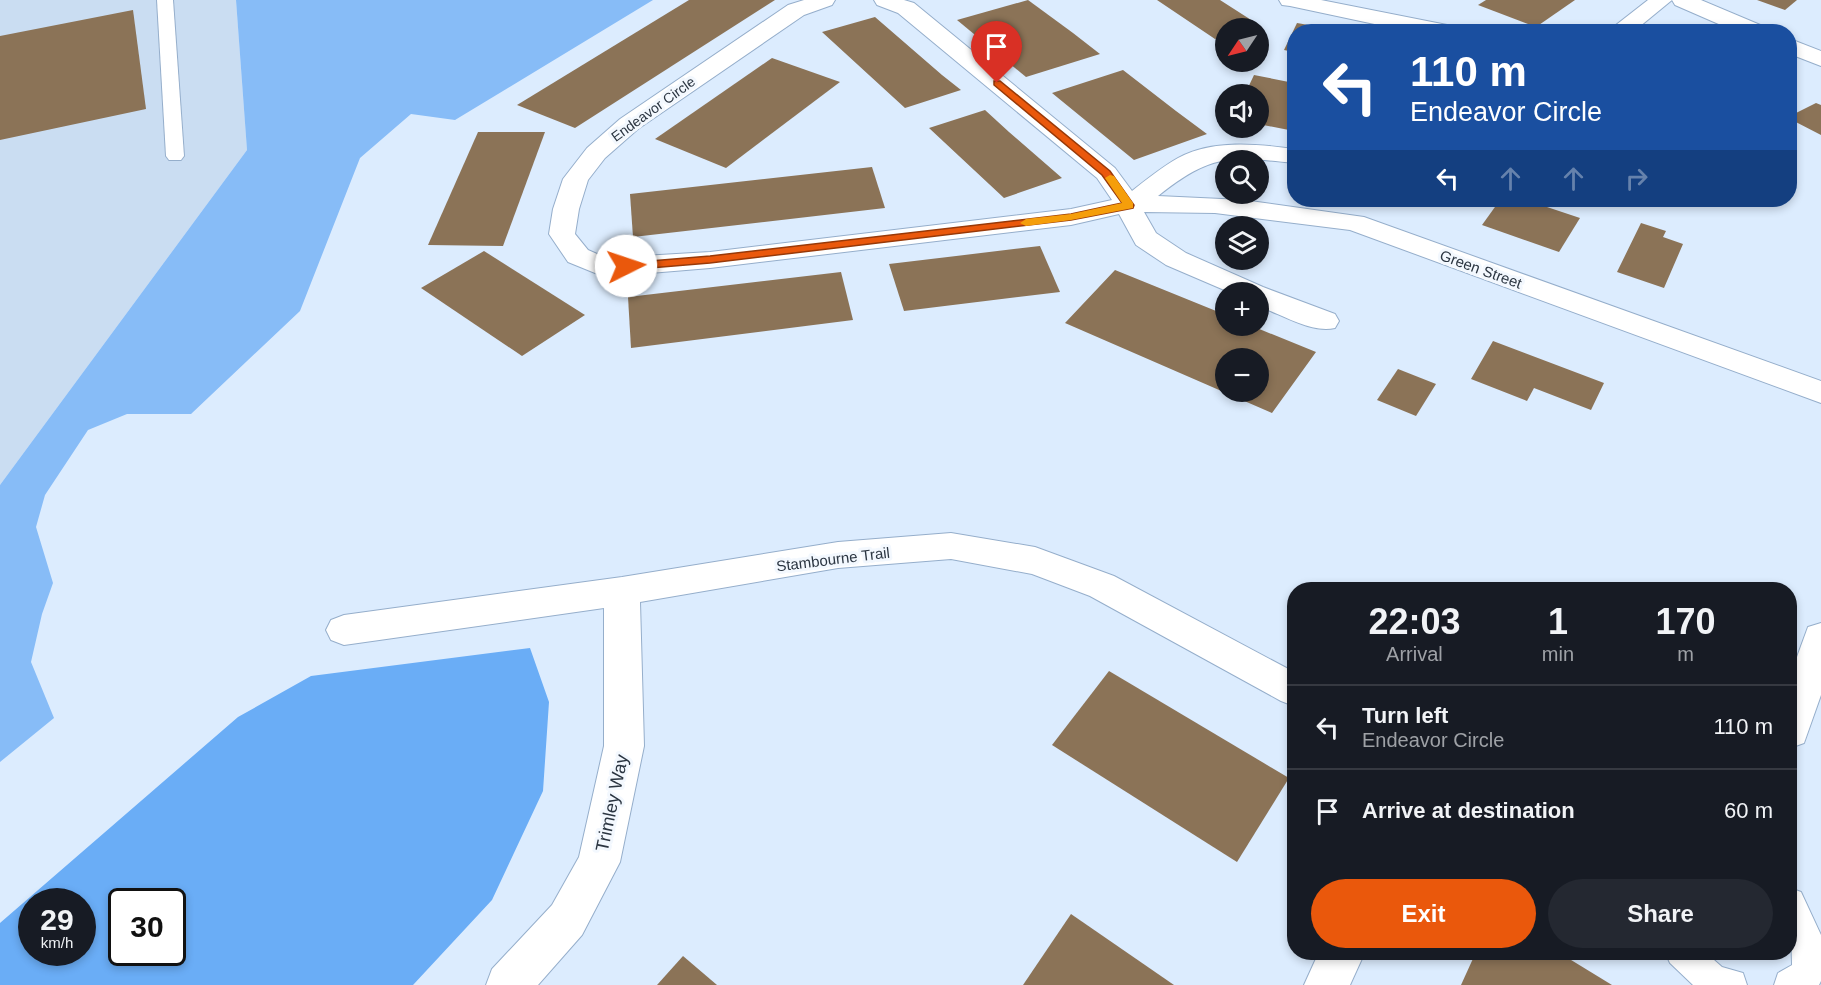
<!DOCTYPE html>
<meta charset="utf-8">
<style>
body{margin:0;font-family:Helvetica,sans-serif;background:#242831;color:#f1f3f6;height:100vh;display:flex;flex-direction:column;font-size:22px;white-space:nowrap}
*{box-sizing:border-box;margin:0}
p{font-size:20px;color:#9ea1a6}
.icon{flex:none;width:33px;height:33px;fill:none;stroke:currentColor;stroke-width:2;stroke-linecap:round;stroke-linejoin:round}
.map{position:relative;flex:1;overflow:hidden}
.side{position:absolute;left:1287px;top:582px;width:510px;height:378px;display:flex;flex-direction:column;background:#171b24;border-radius:24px;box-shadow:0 3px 9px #0003}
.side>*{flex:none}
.top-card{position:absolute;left:1287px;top:24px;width:510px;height:183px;border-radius:24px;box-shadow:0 3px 9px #0003;background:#1a4fa0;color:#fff;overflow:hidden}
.needle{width:39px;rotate:235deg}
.buttons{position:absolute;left:1215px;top:18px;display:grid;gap:12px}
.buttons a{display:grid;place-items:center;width:54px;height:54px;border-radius:50%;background:#171b24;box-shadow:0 3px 9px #0003;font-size:30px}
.speed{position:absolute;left:18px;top:888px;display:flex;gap:12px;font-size:30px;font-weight:700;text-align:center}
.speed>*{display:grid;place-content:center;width:78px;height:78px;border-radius:50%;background:#171b24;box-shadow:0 3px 9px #0003;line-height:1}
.speed small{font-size:15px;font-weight:400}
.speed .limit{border:3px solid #111;border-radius:9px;background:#fff;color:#111}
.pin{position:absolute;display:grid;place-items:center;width:51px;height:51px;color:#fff;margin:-62px -26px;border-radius:50% 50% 50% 0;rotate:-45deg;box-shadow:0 0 6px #0007}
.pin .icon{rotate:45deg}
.me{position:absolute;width:66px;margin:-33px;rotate:86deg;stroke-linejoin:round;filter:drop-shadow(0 0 4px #0008)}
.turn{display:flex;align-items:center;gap:21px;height:126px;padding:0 24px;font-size:27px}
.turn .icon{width:78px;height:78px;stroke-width:2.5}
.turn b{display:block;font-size:42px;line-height:51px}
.lanes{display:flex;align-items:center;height:57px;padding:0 24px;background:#0003;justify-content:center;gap:30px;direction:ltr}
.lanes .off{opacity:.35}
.eta{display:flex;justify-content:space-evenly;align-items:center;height:102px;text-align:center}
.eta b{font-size:36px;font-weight:700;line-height:42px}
.cta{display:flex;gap:12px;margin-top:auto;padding:12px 24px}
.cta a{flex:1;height:69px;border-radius:36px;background:#ea580c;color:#fff;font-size:24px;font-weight:700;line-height:69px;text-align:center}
.cta a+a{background:#242831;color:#f1f3f6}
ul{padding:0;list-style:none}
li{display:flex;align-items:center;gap:18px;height:84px;padding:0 24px;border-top:2px solid #363941}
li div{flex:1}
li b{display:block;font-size:22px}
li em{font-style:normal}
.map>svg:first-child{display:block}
.built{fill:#caddf2}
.forest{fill:#87bcf7}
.water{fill:#6aadf6;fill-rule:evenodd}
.building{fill:#8b7357;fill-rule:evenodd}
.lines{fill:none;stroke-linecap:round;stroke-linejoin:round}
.service-casing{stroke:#95aecb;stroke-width:2}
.minor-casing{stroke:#95aecb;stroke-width:2}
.service{fill:#fff;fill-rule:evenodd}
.minor{fill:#fff;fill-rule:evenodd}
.route{fill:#ea580c;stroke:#983908;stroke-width:1.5}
.slow{fill:#f59e0b}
.labels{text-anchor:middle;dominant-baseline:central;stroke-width:6;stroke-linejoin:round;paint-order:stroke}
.far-street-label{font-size:14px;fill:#2b3541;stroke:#f3f8fe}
.street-label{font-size:15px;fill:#2b3541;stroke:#f3f8fe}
.near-street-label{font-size:18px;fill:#2b3541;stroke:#f3f8fe}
</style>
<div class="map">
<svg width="1821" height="985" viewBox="0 0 1821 985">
<rect width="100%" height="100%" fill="#dcecfe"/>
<!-- built -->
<polygon class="built" points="0,0 236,0 247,150 0,485"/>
<!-- forest -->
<polygon class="forest" points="236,0 653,0 455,120 411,114 360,158 300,311 191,414 127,414 88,430 45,495 36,527 53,583 42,614 31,662 54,718 0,762 0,485 247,150"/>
<!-- water -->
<path class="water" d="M530,648l19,54 -6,89 -51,109 -79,85h-413v-62l238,-206 73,-41zM32,902h50v50h-50zM122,902h50v50h-50z"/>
<!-- building -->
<g class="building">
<polygon points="689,0 775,0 575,128 517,105"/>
<polygon points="1028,0 1073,33 1100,54 1026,77 957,20"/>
<polygon points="1157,0 1220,0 1259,25 1248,28 1226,28 1226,36 1215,39"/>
<polygon points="1486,0 1575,0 1536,27 1478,5"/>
<polygon points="1757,0 1797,0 1785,10"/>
<polygon points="133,10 146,109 0,140 0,36"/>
<polygon points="875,17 942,75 961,90 905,108 822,32"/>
<polygon points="1297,23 1337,30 1336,32 1294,32 1294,52 1284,50"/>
<polygon points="772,58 840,82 726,168 655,139"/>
<polygon points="1123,70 1176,111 1207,134 1134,160 1052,93"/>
<polygon points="1254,75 1294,83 1294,131 1258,124 1258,94 1245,94"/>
<polygon points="1816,103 1821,105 1821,135 1790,119 1790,116"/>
<polygon points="985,110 1009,132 1062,178 1004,198 929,128"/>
<polygon points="478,132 545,132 503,246 428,245"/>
<polygon points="872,167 885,208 633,237 630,194"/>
<polygon points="1500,200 1526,200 1580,218 1559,252 1482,225"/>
<polygon points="1641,223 1666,231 1663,237 1683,244 1664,288 1617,272"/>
<polygon points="1040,246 1060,292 904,311 889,264"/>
<polygon points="484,251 585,315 522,356 421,288"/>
<path d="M1115,270l111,45v11h26l64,26 -44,61 -207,-90zM1226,358h32v34h-32z"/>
<polygon points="841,272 853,320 631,348 628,297"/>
<polygon points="1493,341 1604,383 1591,410 1534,388 1527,401 1471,379"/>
<polygon points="1398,369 1436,384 1416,416 1377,400"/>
<polygon points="1109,671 1289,778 1237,862 1052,745"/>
<polygon points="1071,914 1174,985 1023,985"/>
<polygon points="1476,952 1558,952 1612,985 1461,985"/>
<polygon points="683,956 717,985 657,985"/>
</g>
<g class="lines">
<defs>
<g id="service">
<polygon points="157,0 173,0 184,156 181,160 169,160 166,156"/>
<polygon points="1790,888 1801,892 1821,935 1821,981 1819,985 1774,985 1778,973 1792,965"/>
<polygon points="1665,952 1705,952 1722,967 1743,973 1747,985 1693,985 1670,963"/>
</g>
<g id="minor">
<path d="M804,0h31l-3,5 -28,10 -166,114 -33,29 -17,22 -9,29 -4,25 13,16 16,7h22l84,-5 361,-43 41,-9 -15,-22 -199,-165 -21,-8 -3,-5h30l10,3 201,165 17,23c15,-12 30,-24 46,-33 35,-19 79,-14 116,-9v14c-65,-7 -83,-9 -136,33l85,4 121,17 457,164v22l-471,-173 -135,-17 -71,-1 12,21 30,20 77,34 72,27 4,7 -4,7c-23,6 -54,-14 -77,-22v-14h-29l-63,-27 -30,-20 -17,-31 -48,11 -361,43 -84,7h-26l-32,-13 -19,-28 4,-25 10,-30 24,-31 33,-29 168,-114z"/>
<polygon points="1279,0 1321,0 1447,25 1455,27 1458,32 1412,32 1290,6 1282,5"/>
<polygon points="1648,0 1701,0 1765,27 1768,32 1737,32 1675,5 1672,0 1633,32 1607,32"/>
<polygon points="1790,39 1821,51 1821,66 1790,54"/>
<polygon points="951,533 1035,547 1114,576 1294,672 1294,706 1281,701 1090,596 1032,574 951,559 838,568 640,602 644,746 620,862 582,935 538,985 486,985 492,969 552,905 579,857 604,746 604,608 344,645 331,640 326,630 331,620 344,615 622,577 838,542"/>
<polygon points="1821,623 1821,695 1804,743 1790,748 1790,676 1808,627"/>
<polygon points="1319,952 1365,952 1350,985 1304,985"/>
</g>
</defs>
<!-- service casing -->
<use href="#service" class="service-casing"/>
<!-- minor casing -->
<use href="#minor" class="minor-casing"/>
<!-- service -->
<use href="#service" class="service"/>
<!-- minor -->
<use href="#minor" class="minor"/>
</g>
<!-- route -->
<polygon class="route" points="994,81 1000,81 1110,171 1134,205 1133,208 1071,220 710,263 626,270 620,266 626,263 710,256 1071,214 1122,203 1102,175 994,85"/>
<!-- slow -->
<polygon class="slow" points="1110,175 1114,176 1133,203 1133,208 1071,220 1026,226 1020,223 1026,219 1071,214 1122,203 1105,178"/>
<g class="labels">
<!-- far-street labels -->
<g class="far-street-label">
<text transform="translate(653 109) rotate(-36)">Endeavor Circle</text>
</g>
<!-- street labels -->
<g class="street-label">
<text transform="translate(1481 269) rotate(20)">Green Street</text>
<text transform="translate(833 559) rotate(-7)">Stambourne Trail</text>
</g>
<!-- near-street labels -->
<g class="near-street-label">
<text transform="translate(612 803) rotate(-78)">Trimley Way</text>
</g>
</g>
</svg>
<div class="buttons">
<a><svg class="needle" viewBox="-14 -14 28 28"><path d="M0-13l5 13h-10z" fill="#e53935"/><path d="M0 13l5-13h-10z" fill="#9ea1a6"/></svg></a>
<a><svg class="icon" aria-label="sound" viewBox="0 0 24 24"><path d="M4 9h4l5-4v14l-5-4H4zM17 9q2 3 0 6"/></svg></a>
<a><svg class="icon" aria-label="search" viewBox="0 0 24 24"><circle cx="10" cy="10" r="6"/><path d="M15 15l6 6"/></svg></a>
<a><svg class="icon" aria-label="layers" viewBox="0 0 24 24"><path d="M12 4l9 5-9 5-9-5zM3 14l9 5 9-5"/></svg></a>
<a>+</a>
<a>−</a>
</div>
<div class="speed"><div>29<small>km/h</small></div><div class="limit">30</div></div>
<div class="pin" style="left:997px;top:83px;background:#d93025"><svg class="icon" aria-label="arrive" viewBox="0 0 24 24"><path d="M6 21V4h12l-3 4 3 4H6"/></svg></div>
<svg class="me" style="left:626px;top:266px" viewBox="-20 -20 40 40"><circle r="19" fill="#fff"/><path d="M0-13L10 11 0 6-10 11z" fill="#ea580c"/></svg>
<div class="top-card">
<div class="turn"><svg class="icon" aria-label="left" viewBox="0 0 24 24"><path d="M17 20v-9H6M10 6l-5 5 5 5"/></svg><div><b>110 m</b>Endeavor Circle</div></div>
<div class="lanes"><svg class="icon" aria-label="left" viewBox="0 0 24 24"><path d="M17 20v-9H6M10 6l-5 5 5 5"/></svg><svg class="icon off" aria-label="ahead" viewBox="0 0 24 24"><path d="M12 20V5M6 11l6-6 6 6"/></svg><svg class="icon off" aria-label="ahead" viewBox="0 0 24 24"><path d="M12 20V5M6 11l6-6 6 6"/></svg><svg class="icon off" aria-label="right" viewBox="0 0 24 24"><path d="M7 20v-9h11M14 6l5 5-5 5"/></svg></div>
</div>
<section class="side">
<div class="eta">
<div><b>22:03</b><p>Arrival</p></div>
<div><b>1</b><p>min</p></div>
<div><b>170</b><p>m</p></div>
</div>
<ul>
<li><svg class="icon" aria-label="left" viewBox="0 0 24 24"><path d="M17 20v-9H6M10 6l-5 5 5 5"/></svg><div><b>Turn left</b><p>Endeavor Circle</p></div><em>110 m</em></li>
<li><svg class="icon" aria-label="arrive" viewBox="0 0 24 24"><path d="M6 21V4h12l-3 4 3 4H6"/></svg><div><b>Arrive at destination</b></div><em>60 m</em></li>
</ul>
<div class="cta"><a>Exit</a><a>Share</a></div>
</section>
</div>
